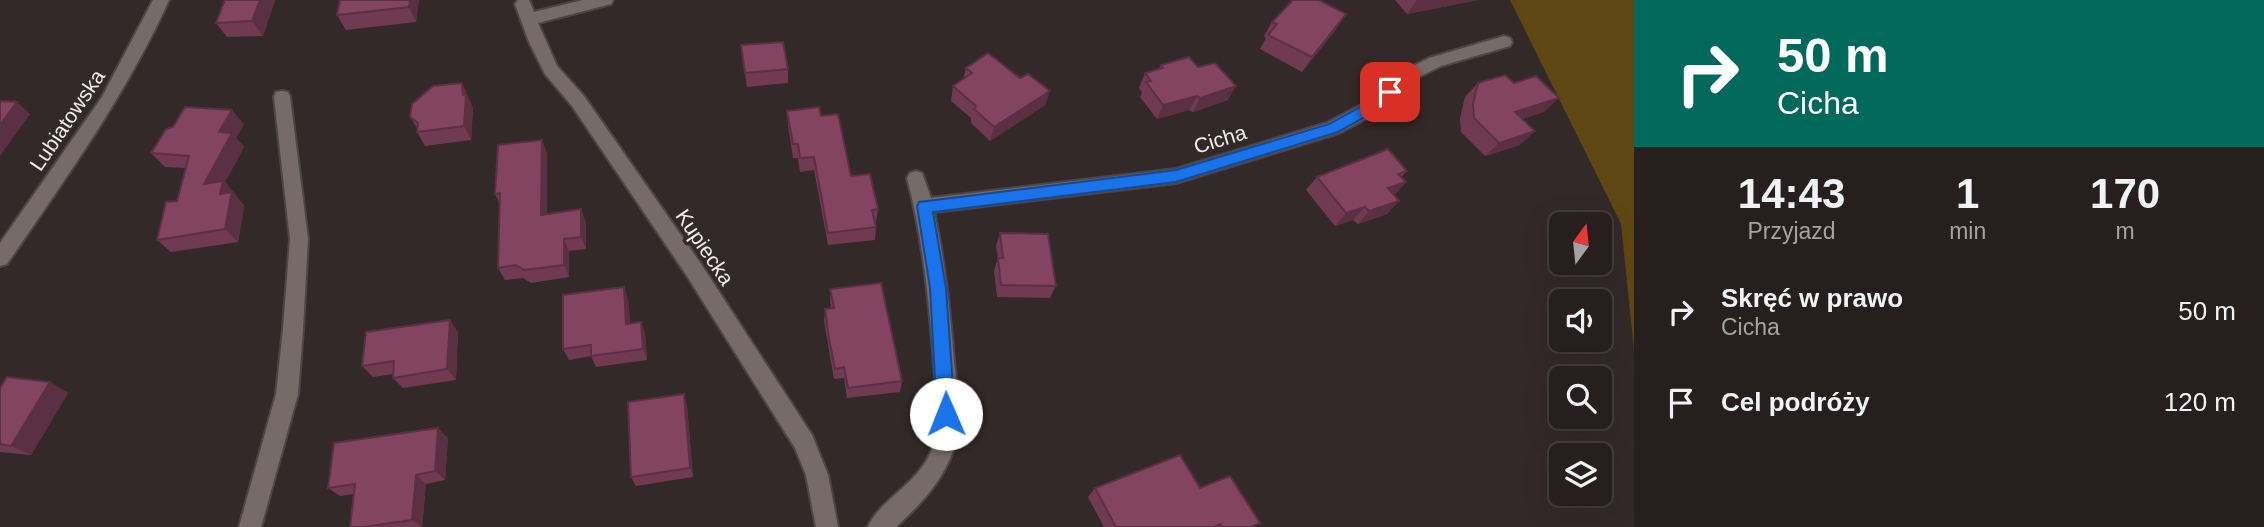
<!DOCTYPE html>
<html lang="pl">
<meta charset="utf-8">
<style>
body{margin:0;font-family:Arial,sans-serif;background:#2e2727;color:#f1f3f6;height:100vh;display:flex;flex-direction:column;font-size:26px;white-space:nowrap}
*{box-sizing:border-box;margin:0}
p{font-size:23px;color:#a4a2a4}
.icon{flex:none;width:38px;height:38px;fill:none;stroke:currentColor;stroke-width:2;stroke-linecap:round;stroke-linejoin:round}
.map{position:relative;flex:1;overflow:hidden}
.side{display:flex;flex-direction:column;background:#261f1e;width:630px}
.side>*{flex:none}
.guide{background:#00695c;color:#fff;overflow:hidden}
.needle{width:46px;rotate:15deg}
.controls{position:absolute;left:1549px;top:212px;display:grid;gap:14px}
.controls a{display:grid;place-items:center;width:63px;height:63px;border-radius:10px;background:#261f1e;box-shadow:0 7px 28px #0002,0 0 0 2px #423d3c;font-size:35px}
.pin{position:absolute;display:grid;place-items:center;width:60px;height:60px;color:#fff;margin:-30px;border-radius:14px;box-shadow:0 4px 10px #0006}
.me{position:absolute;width:77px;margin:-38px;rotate:359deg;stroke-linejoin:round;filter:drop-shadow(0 0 5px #0008)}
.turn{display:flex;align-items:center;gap:24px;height:147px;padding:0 28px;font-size:32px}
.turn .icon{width:91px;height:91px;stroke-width:2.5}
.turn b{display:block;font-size:49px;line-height:60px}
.eta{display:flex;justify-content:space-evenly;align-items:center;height:119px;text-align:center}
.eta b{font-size:42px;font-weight:700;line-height:49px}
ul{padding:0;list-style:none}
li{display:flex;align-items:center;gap:21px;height:91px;padding:0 28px}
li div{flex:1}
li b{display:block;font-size:26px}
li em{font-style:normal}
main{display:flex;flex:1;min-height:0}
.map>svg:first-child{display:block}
.green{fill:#5e4713}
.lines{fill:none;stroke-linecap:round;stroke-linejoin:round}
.minor-casing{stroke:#4e4646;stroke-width:4}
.tertiary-casing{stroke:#4e4646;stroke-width:4}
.minor{fill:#776b6a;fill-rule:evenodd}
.tertiary{fill:#776b6a;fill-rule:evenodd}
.wall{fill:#703a53}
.shaded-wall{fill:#5b3044}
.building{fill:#824461;stroke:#5b3044;stroke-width:2}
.route{fill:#1a73e8;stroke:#114b97;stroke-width:2}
.labels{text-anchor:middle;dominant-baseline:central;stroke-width:7;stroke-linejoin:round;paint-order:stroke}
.street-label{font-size:21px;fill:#f3ecec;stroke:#332928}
</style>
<main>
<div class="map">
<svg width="1634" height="527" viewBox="0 0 1634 527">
<rect width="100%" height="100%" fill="#332928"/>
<!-- green -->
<polygon class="green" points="1510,0 1634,0 1634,350 1621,224"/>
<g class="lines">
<defs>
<g id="minor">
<polygon points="518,0 529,0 534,12 583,0 613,0 611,4 538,23 557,66 584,96 701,264 812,435 828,475 838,527 816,527 806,475 795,448 687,276 572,106 545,74 529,42 515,4"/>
<path d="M1504,36l6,2 2,4 -2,4 -69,20 -26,13 -38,34 -38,20 -163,50 -242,29c11,49 16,99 20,149 3,29 9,62 -1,90 -11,31 -33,54 -57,76h-28c11,-27 52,-44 64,-78 10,-26 4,-58 2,-85 -5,-63 -11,-125 -27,-186l3,-5 6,-2 6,2 9,25 245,-29 151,-46 38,-20 38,-32 26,-13z"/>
<polygon points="282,91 288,92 290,97 308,239 303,329 298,394 261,527 239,527 276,394 283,329 290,239 274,97 276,92"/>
</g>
<path id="tertiary" d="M153,0h16c-43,95 -103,178 -162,264l-7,2v-23l102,-146z"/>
</defs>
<!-- minor casing -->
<use href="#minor" class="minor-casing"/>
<!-- tertiary casing -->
<use href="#tertiary" class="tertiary-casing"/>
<!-- minor -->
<use href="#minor" class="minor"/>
<!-- tertiary -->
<use href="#tertiary" class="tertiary"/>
</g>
<!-- wall -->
<g class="wall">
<polygon points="225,0 275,0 263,36 227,37 216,23"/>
<polygon points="340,0 419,0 416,22 346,30 337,15"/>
<polygon points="1395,0 1478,0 1407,14"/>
<polygon points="1272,22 1337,28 1302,72 1260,49 1266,38 1264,36"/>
<polygon points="741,45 788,69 788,83 747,87"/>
<polygon points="1161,65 1228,100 1193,112 1189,110 1157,119 1140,97 1142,92 1139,88 1145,73 1158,70"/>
<polygon points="966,68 1020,78 1050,91 1045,105 990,141 971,123 971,118 951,101 953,86 963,80"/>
<polygon points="462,83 473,108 471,140 425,146 417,132 417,128 410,117"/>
<polygon points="1478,83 1514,83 1544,112 1522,119 1520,145 1485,156 1461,132 1460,118 1465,97"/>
<polygon points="787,111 821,116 851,176 878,209 876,222 875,222 876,227 875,240 828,245 814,170 800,172 798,158 793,158 788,125"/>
<polygon points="244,124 236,138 244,147 225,182 244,206 238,242 171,252 157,240 177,201 186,168 165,167 151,153"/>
<polygon points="542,140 547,154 547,214 586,222 586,249 569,251 569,277 531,283 523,278 505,280 498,268 500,204 495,194"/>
<polygon points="1407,171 1401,177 1406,182 1394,195 1387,214 1358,224 1353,220 1335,226 1306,190 1317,177"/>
<polygon points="1000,233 1056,286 1050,298 997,297 994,271 998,258 996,246"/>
<polygon points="830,289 902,381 900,392 847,398 844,378 834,379 824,321 825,309 831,308 830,301"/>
<polygon points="628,299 630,323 641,322 645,333 647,360 596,367 591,356 569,360 563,349"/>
<polygon points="458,332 456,380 403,388 393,378 393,374 373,377 362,366"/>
<polygon points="50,382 68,393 31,455 0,452 0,388"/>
<polygon points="687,405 693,477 636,486 631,477"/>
<polygon points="448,438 445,480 426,484 422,527 350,527 354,494 340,496 328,488"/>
<polygon points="1095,488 1200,488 1254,527 1104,527 1088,497"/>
</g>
<!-- shaded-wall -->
<g class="shaded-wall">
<polygon points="260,0 275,0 263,36 252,21"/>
<polygon points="410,0 419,0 416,22 409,7"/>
<polygon points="1417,0 1478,0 1407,14"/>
<polygon points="1346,14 1337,28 1302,72 1312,57"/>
<polygon points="462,83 473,108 471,140 464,126"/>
<polygon points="1236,86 1228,100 1193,112 1200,98"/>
<polygon points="1050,91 1045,105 990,141 994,127"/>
<polygon points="1197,96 1189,110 1157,119 1163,105"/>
<polygon points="1559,98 1544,112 1502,126 1515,112"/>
<polygon points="17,102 30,114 0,156 0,125"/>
<polygon points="232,110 244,124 236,138 244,147 225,182 244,206 238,242 225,229 220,194 204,184 219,132"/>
<polygon points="1535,131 1520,145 1485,156 1499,143"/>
<polygon points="542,140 547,154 547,228 541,215"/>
<polygon points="1406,182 1394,196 1388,188"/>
<polygon points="1399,201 1387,214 1358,224 1369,211"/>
<polygon points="1365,207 1353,220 1335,226 1346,213"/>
<polygon points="581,209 586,222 586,249 581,237"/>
<polygon points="564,239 569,251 569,277 564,265"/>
<polygon points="624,287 628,299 630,335 626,324"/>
<polygon points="450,320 458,332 456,380 447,369"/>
<polygon points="641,322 645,333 647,360 643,349"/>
<polygon points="50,382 68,393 31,455 11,446"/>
<polygon points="684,394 687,405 693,477 690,468"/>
<polygon points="438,428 448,438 445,480 435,471"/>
<polygon points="416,475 426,484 422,527 412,520"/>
</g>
<!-- building -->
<g class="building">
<polygon points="225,0 260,0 252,21 216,23"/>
<polygon points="340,0 410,0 409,7 337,15"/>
<polygon points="1293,0 1319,0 1346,14 1312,57 1268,35 1277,24 1272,22"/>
<polygon points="783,42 788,69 745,73 741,45"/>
<polygon points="988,53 1020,78 1028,74 1050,91 994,127 974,109 976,106 953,86 972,73 966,68"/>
<polygon points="1189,57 1198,67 1215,63 1236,86 1200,98 1197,96 1163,105 1146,82 1151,81 1145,73 1163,68 1161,65"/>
<polygon points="1505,75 1514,83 1536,76 1559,98 1515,112 1535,131 1499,143 1474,118 1473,104 1478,83"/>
<polygon points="462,83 463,95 466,94 464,126 417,132 418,123 410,117 412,104 433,86"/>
<polygon points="0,101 17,102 0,125"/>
<polygon points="185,107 232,110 219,132 232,133 204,184 223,181 220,194 232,192 225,229 157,240 166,202 177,201 189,156 151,153 166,129 173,127"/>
<polygon points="819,107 821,116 838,114 851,176 870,174 878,209 872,210 876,227 828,233 814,157 800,158 798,144 793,144 787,111"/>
<polygon points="542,140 541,215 581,209 581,237 564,239 564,265 524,270 516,265 498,268 500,193 495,194 498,145"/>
<polygon points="1388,149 1407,171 1398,174 1406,182 1388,188 1399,201 1369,211 1365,207 1346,213 1317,177"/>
<polygon points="1000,233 1048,234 1056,286 1001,285 998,258 1003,258"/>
<polygon points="881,283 902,381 848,388 844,367 835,369 829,339 825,309 834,308 830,289"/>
<polygon points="624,287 626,324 641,322 643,349 591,356 591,345 563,349 563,295"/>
<polygon points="450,320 447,369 393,378 394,361 362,366 366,332"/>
<polygon points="7,377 50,382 11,446 0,444 0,388"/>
<polygon points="684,394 690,468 631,477 628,402"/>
<polygon points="438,428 435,471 416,475 412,520 363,527 350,527 355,484 328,488 334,443"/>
<polygon points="1180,455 1200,488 1230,476 1260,523 1250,527 1222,527 1220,524 1214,527 1116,527 1095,488"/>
</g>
<!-- route -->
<polygon class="route" points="1390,86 1395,88 1395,95 1376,111 1338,132 1176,182 933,212 946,288 955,414 952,419 946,422 940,419 937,414 930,288 917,206 919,202 1176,170 1329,124 1366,104"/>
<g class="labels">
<!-- street labels -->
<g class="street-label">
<text transform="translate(67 120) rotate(-56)">Lubiatowska</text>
<text transform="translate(1220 139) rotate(-17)">Cicha</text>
<text transform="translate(705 247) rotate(56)">Kupiecka</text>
</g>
</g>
</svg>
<div class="controls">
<a><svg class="needle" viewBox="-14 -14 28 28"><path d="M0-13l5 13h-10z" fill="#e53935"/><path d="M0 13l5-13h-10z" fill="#a4a2a4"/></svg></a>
<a><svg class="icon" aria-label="sound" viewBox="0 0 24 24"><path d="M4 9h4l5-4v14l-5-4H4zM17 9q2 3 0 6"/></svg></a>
<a><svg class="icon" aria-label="search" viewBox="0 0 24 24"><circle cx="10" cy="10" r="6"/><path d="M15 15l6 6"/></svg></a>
<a><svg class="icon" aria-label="layers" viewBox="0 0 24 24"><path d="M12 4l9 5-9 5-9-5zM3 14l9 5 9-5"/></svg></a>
</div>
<div class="pin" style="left:1390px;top:92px;background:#d93025"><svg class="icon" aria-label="arrive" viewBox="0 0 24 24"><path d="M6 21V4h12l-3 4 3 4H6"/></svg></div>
<svg class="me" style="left:946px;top:414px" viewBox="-20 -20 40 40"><circle r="19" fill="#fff"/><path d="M0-13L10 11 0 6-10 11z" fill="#1a73e8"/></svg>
</div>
<section class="side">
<div class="guide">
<div class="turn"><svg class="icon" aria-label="right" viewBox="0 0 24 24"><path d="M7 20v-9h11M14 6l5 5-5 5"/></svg><div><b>50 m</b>Cicha</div></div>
</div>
<div class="eta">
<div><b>14:43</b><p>Przyjazd</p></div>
<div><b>1</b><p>min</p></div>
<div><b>170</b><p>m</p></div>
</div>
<ul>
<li><svg class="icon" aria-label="right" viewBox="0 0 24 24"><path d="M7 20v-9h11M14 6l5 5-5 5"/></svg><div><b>Skręć w prawo</b><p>Cicha</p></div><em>50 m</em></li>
<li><svg class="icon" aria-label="arrive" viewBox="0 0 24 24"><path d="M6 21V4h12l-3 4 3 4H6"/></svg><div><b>Cel podróży</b></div><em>120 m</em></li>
</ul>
</section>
</main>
